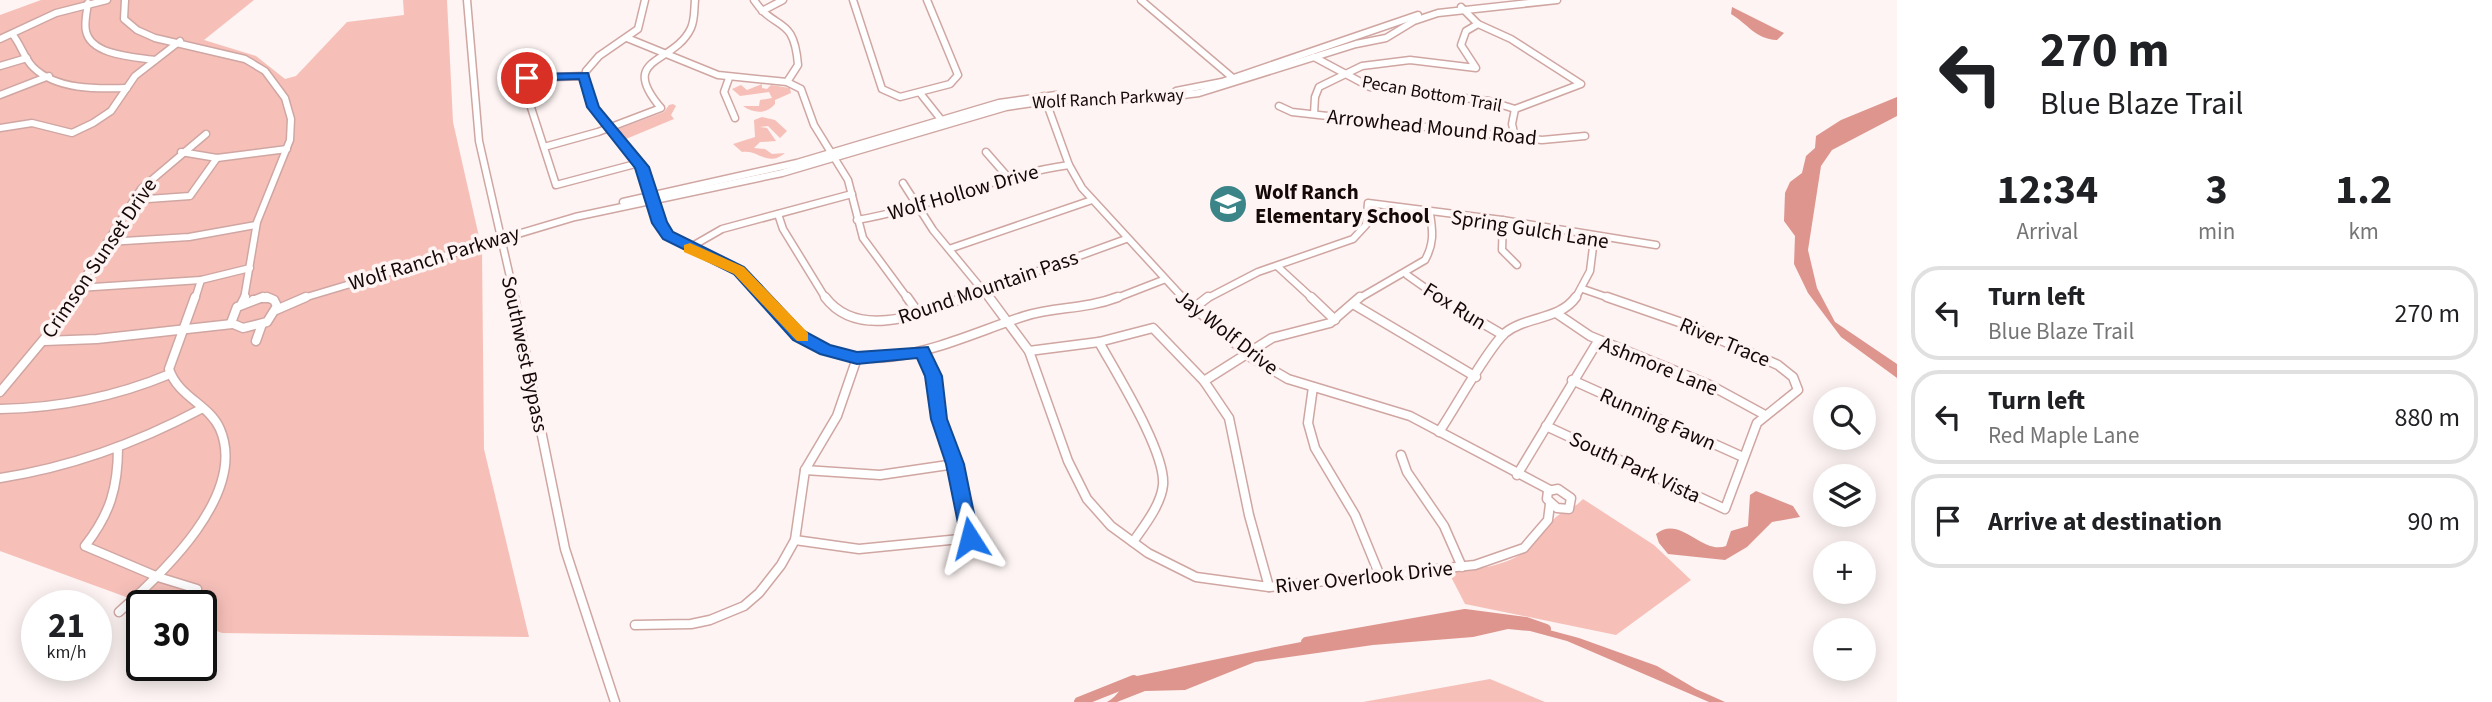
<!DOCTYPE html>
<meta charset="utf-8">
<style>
body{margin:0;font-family:"Source Sans 3",sans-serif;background:#f2f2f2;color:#202124;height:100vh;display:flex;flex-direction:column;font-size:26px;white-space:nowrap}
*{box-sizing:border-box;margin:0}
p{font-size:23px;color:#757577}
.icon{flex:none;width:38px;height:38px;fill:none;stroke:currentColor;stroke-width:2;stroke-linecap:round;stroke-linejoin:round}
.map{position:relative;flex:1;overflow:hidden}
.drawer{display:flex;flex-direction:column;background:#fff;width:595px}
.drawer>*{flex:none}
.banner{background:#fff;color:#202124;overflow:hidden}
.tools{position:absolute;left:1813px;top:387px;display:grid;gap:14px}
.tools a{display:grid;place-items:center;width:63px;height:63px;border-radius:50%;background:#fff;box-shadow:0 4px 18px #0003;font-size:35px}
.speed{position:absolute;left:21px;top:590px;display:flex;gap:14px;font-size:35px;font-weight:700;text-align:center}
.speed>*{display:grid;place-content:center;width:91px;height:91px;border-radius:50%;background:#fff;box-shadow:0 4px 18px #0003;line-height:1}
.speed small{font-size:18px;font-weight:400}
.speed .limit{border:4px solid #111;border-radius:10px;background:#fff;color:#111}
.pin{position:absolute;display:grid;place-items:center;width:60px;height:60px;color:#fff;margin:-30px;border:4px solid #fff;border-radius:50%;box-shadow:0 2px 7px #0007}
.me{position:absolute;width:77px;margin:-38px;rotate:351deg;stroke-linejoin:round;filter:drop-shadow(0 0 5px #0008)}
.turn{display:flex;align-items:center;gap:24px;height:147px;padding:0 28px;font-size:32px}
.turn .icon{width:91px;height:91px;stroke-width:2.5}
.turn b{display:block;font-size:49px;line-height:60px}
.eta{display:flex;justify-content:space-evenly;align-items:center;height:119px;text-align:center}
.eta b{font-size:42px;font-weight:700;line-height:49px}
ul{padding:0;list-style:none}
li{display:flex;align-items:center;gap:21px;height:94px;margin:0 14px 10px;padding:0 14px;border:4px solid #e0e0e0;border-radius:28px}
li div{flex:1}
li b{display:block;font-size:26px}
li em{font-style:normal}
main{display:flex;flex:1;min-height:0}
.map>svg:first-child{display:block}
.green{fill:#f6c0b9}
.water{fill:#dd958e}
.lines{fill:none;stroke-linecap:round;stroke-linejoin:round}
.river{stroke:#dd958e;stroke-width:10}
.minor-far1-casing{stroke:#d0a6a2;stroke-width:9}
.minor-casing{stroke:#d0a6a2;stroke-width:11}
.minor-far1{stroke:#fff;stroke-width:6}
.minor{stroke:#fff;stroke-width:8}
.route{fill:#1a73e8;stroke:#114b97;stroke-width:2}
.slow{fill:#f59e0b}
.labels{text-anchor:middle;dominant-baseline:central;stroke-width:7;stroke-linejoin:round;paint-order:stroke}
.far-street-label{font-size:18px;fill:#150807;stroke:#fdf4f3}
.street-label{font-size:21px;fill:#150807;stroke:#fdf4f3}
.poi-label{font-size:21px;font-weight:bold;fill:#150807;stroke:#fdf4f3;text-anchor:start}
</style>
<main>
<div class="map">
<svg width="1897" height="702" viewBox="0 0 1897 702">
<rect width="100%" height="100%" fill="#fdf4f3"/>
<!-- green -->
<g class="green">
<polygon points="41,0 254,0 204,40 256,56 285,79 296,76 347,22 404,15 403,0 447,0 453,122 482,250 484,449 529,637 222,633 201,625 201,606 148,605 0,551 0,15"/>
<path d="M762,84v4l5,1 4,-4 19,3 1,5 -16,7v4c-9,11 -22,9 -32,2h16l1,-6 12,-2 -3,-6 -29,4 -8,-7 9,-4 6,5z"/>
<polygon points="673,104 676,106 671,115 674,119 626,139 618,129 664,112 669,105"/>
<path d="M762,117l13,3 12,11 -7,7 -12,-12 -8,1 7,1 9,13 -16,1 -6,6 11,1 7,5 13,-1c-18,15 -26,-4 -43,-1l-9,-8 22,-7 -1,-17z"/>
<path d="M1583,499l71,46 37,35 -75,55 -151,-31 -16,-31c28,-4 62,-7 83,-27 9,-9 15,-21 24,-29 10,-8 18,-8 27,-18z"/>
<polygon points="1490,679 1545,702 1363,702"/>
</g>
<!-- water -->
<g class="water">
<path d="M1732,7l52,26 -7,7c-22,-1 -29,-16 -46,-26z"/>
<polygon points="1897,97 1897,116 1832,150 1821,166 1808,250 1817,288 1835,322 1897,364 1897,378 1841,337 1808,293 1794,264 1795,236 1784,221 1785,193 1790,182 1802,173 1806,156 1815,148 1816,136 1841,120"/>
<path d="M1756,491l37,15 7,11 -28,5 -25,25 -22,13 -57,-6 -9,-11 -3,-9c24,-20 46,21 70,12l5,-15 17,-5 2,-31z"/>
<path d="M1469,618h35l75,20 78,28 39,23 29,13h-16l-142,-61 -37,-10 -22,-2 -35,8 -100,8 -118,17 -70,28 -40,1 -28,11h-10c13,-7 14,-17 25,-25 112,-23 223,-50 337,-59z"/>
</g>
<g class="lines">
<!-- river -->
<g class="river">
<polyline points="1306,642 1465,614 1526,622 1546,629"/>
<polyline points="1079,702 1134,680"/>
</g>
<defs>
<g id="minor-far1">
<polyline points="125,0 124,19 137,30 155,38 245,59 265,71 285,98 291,119 290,140 257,222 244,299"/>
<polyline points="467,0 479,141 515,299"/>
<polyline points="645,0 638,29 599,56 586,71 584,82 593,107 639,163 660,223 668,236 739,271 765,299"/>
<path d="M754,0c21,32 40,14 44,65l-11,17"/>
<polyline points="853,0 882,89 900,97 950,84 958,75 927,0"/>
<polyline points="1141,0 1234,79"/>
<path d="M88,3c-1,8 -4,20 -2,28 5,25 50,26 69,29"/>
<polyline points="1461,7 1478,24 1511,39 1581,84 1515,109 1512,124 1515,137"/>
<polyline points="762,11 783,0"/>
<path d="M13,35c8,10 11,23 20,32 23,23 64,22 94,21"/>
<polyline points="627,38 718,75 787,82 801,89 814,125 848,180 863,238 908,299"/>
<polyline points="0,39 56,13 107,0"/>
<polyline points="1314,57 1370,87 1489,101 1515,109"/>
<polyline points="0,66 27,58"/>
<polyline points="584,76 527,78 526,92 556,185 639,163"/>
<polyline points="729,78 724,92 735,118"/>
<polyline points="1176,91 1222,82 1418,15"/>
<polyline points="920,93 943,122"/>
<polyline points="0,95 49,76"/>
<polyline points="1044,96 1069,165 1082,188 1184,299"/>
<polyline points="1279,106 1292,112 1542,140 1585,136"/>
<polyline points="1314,114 1315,97 1319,87 1362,66 1410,60 1476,68 1461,45 1466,31 1478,24"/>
<polyline points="0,128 32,123 72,133 93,123 111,111 135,76 180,41"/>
<path d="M544,147l54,-15 63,-24c-44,-52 13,-43 30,-80 4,-9 3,-19 4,-28"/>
<polyline points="181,152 217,158 287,149"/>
<polyline points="986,152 1007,176"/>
<polyline points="903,183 933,230 990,299"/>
<polyline points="134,200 190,196 217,158"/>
<polyline points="623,202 797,163 999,103 1056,95"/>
<polyline points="778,214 783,229 826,299"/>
<path d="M857,220c72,-12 139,-45 212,-55"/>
<polyline points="1503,220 1502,250 1517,265"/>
<polyline points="108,242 189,237 256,225"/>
<polyline points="689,248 722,229 852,194"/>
<polyline points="949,249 1092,200"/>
<polyline points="1277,266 1313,299"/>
<polyline points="1407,275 1441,299"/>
<polyline points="78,288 201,280 250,268"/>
<polyline points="1583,289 1612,299"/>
<polyline points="71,299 141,189 206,134"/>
<polyline points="195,299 201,280"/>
<polyline points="253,299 271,299"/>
<polyline points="300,299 575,217 782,173 1006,107 1054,100 1159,98 1199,93 1356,44 1386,38 1414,21 1438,13 1557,0"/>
<polyline points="961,299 1126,239"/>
<polyline points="1114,299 1163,280"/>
<polyline points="1206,299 1258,272 1353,239 1366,225 1368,203 1502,220 1656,245"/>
<path d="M1358,299l67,-39c9,-16 8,-28 5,-46"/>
<polyline points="1575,299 1590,271 1594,239"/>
</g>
<g id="minor">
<polyline points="263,297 237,307 231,323 243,328 267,322 277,306 274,300 267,297"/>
<polyline points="514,297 565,549 615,702"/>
<path d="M764,297c11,13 23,29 37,39 71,49 152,3 224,-20 31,-10 59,-6 93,-19"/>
<path d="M825,297c34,45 100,15 141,0"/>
<polyline points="907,297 919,314"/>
<polyline points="989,297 1029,351 1068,461 1087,499 1111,526 1148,553 1196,577 1269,587 1475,565 1524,548 1548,520 1550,504"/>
<polyline points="1182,297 1252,358 1288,379 1410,416 1550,490"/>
<polyline points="1311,297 1335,320"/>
<polyline points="1438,297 1503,335"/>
<polyline points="242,303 245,297"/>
<polyline points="1353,304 1476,377"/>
<polyline points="1194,308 1208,297"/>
<polyline points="276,310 306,297"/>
<polyline points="1556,313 1590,336 1710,385 1765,415"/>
<polyline points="44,341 97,339 232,324"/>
<polyline points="256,341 262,324"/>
<path d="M1099,342c17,31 67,110 64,143 -2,20 -19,41 -30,57"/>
<polyline points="1029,351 1099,342 1153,328 1204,381 1229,418 1249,515 1269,587"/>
<polyline points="1572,380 1743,457"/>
<polyline points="1204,381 1272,338 1330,323 1360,297"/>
<polyline points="1313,387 1308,423 1315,448 1355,515 1380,576"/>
<polyline points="0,392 49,333 72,297"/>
<path d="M0,409c60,-1 115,-12 170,-35"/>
<polyline points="1546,426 1725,509 1757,423 1798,390 1793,377 1778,365 1682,323 1607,297"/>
<path d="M1439,432c15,-22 49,-84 66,-99 21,-17 55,-13 71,-36"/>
<path d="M118,447c0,41 -8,67 -33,99l73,31 39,12"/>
<polyline points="1401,455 1407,472 1444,526 1462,567"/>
<polyline points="805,470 880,475 955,464"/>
<polyline points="1517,475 1598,341"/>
<path d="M0,478c72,-11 137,-35 201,-69"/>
<polygon points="1558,489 1571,498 1569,509 1557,508 1547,499 1548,491"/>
<path d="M795,540l64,9 111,-11c0,-38 -18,-70 -28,-106 -8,-27 -8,-54 -20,-80"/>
<path d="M119,612c43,-38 129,-118 101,-183 -11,-25 -42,-32 -51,-60l26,-72"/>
<polyline points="635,625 691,624 710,620 744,606 759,593 781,565 795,540 805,470 837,416 857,358"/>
</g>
</defs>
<!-- minor-far1 casing -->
<use href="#minor-far1" class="minor-far1-casing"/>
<!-- minor casing -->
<use href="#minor" class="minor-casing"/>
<!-- minor-far1 -->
<use href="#minor-far1" class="minor-far1"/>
<!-- minor -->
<use href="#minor" class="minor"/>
</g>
<!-- route -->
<polygon class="route" points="588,73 599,107 649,167 667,222 673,232 744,267 804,331 830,345 857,352 928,347 942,376 947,419 964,464 979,538 976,543 963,543 961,538 946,464 931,419 925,376 917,358 857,364 820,354 793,340 734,274 663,239 652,223 635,168 587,107 579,79 527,81 521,78 527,74"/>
<!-- slow -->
<polygon class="slow" points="690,243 744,267 808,333 808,341 797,341 734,274 684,252 684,245"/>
<!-- icons -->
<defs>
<symbol id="school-disc" viewBox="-11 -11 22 22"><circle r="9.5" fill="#3b8487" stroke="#fdf4f3"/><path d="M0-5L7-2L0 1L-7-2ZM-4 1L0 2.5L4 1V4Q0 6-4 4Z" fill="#fff"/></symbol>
</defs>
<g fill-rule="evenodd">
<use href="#school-disc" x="1206" y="182" width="44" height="44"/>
</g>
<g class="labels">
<!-- far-street labels -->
<g class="far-street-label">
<text transform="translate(1432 94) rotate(10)">Pecan Bottom Trail</text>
<text transform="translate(1108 99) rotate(-3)">Wolf Ranch Parkway</text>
</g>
<!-- street labels -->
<g class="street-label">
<text transform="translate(1432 127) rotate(6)">Arrowhead Mound Road</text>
<text transform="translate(963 192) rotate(-16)">Wolf Hollow Drive</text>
<text transform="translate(1530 229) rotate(9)">Spring Gulch Lane</text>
<text transform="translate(99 258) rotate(-56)">Crimson Sunset Drive</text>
<text transform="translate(434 258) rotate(-17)">Wolf Ranch Parkway</text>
<text transform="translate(988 287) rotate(-19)">Round Mountain Pass</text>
<text transform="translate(1455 306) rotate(32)">Fox Run</text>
<text transform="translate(1227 332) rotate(38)">Jay Wolf Drive</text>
<text transform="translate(1725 342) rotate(23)">River Trace</text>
<text transform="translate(525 354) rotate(78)">Southwest Bypass</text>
<text transform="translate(1659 366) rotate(22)">Ashmore Lane</text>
<text transform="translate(1658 419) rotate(24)">Running Fawn</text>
<text transform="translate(1635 467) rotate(25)">South Park Vista</text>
<text transform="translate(1364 577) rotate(-6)">River Overlook Drive</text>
</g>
<!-- poi labels -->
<g class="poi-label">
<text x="1255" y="192">Wolf Ranch<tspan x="1255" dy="24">Elementary School</tspan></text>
</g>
</g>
</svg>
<div class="tools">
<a><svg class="icon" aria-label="search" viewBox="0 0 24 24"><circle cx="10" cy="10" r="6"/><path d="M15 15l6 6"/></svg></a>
<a><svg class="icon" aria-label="layers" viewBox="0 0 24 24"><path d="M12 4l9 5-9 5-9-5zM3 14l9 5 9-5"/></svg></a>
<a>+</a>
<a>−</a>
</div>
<div class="speed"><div>21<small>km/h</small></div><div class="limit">30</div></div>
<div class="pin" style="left:527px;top:78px;background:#d93025"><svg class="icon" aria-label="arrive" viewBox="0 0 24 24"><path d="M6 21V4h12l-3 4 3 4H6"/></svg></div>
<svg class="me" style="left:970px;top:538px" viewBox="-20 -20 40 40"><path d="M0-17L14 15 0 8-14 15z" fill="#1a73e8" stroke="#fff" stroke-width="4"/></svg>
</div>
<section class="drawer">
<div class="banner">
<div class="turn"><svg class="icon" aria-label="left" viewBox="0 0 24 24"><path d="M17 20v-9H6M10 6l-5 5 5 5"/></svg><div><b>270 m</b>Blue Blaze Trail</div></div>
</div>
<div class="eta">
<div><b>12:34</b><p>Arrival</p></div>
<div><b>3</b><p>min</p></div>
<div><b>1.2</b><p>km</p></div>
</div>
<ul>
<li><svg class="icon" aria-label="left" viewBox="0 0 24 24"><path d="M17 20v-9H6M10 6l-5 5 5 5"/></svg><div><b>Turn left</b><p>Blue Blaze Trail</p></div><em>270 m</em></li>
<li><svg class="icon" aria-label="left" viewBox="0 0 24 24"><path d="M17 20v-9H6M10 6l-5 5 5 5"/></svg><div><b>Turn left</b><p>Red Maple Lane</p></div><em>880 m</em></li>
<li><svg class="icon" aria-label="arrive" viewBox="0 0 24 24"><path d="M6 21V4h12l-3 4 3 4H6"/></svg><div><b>Arrive at destination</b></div><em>90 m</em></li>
</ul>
</section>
</main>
